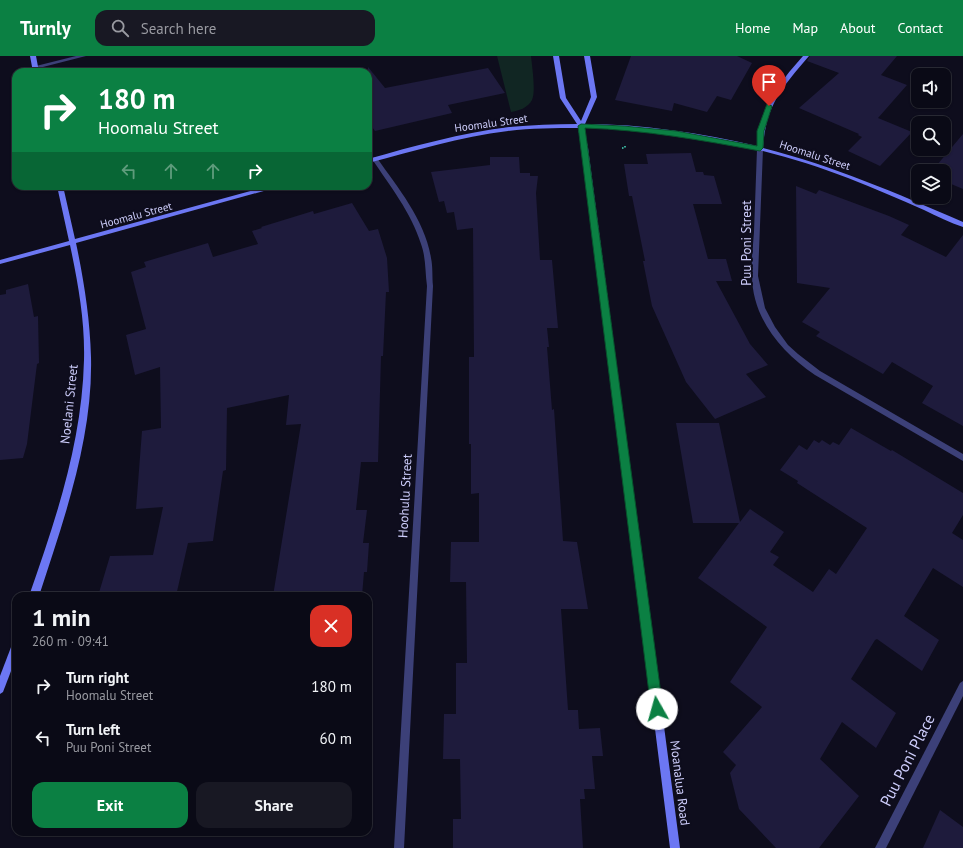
<!DOCTYPE html>
<meta charset="utf-8">
<style>
body{margin:0;font-family:"PT Sans",sans-serif;background:#181823;color:#f1f3f6;height:100vh;display:flex;flex-direction:column;font-size:15px;white-space:nowrap}
*{box-sizing:border-box;margin:0}
p{font-size:13px;color:#999aa1}
.icon{flex:none;width:22px;height:22px;fill:none;stroke:currentColor;stroke-width:2;stroke-linecap:round;stroke-linejoin:round}
.map{position:relative;flex:1;overflow:hidden}
.side{position:absolute;left:12px;top:536px;width:360px;height:244px;display:flex;flex-direction:column;background:#0a0a16;border-radius:12px;box-shadow:0 1px 3px #0004,0 0 0 1px #2a2b35}
.side>*{flex:none}
.top-card{position:absolute;left:12px;top:12px;width:360px;height:122px;border-radius:12px;box-shadow:0 1px 3px #0004,0 0 0 1px #2a2b35;background:#0b8043;color:#fff;overflow:hidden}
.buttons{position:absolute;left:911px;top:12px;display:grid;gap:8px}
.buttons a{display:grid;place-items:center;width:40px;height:40px;border-radius:8px;background:#0a0a16;box-shadow:0 1px 3px #0004,0 0 0 1px #2a2b35;font-size:20px}
.pin{position:absolute;display:grid;place-items:center;width:34px;height:34px;color:#fff;margin:-41px -17px;border-radius:50% 50% 50% 0;rotate:-45deg;box-shadow:0 0 4px #0007}
.pin .icon{rotate:45deg}
.me{position:absolute;width:44px;margin:-22px;rotate:353deg;stroke-linejoin:round;filter:drop-shadow(0 0 3px #0008)}
.turn{display:flex;align-items:center;gap:14px;height:84px;padding:0 20px;font-size:18px}
.turn .icon{width:52px;height:52px;stroke-width:2.5}
.turn b{display:block;font-size:28px;line-height:34px}
.lanes{display:flex;align-items:center;height:38px;padding:0 20px;background:#0003;justify-content:center;gap:20px;direction:ltr}
.lanes .off{opacity:.35}
.round{display:grid;place-items:center;flex:none;width:42px;height:42px;border-radius:12px;background:#181823}
.overview{display:flex;align-items:center;justify-content:space-between;height:68px;padding:0 20px}
h1{font-size:24px;font-weight:700;line-height:30px}
.primary-button{display:flex;gap:8px;margin-top:auto;padding:8px 20px}
.primary-button a{flex:1;height:46px;border-radius:12px;background:#0b8043;color:#fff;font-size:16px;font-weight:700;line-height:46px;text-align:center}
.primary-button a+a{background:#181823;color:#f1f3f6}
ul{padding:0;list-style:none}
li{display:flex;align-items:center;gap:12px;height:52px;padding:0 20px}
li div{flex:1}
li b{display:block;font-size:15px}
li em{font-style:normal}
header{display:flex;align-items:center;gap:24px;box-sizing:border-box;height:56px;padding:0 20px;background:#0b8043;color:#fff}
header strong{font-size:19px}
nav{display:flex;gap:22px;margin-inline-start:auto;font-size:14px}
.search{width:280px;height:36px;background:#181823;display:flex;align-items:center;gap:10px;box-sizing:border-box;padding:0 14px;border-radius:12px;color:#999aa1;font-size:15px}
.map>svg:first-child{display:block}
.green{fill:#112623}
.building{fill:#1e1b3c}
.lines{fill:none;stroke-linecap:round;stroke-linejoin:round}
.path{stroke:#36a693;stroke-width:2;stroke-dasharray:1.5 2;stroke-linecap:butt}
.street{fill:#3c4078;fill-rule:evenodd}
.secondary{fill:#6c77f3;fill-rule:evenodd}
.route{fill:#0b8043;stroke:#07532c}
.labels{text-anchor:middle;dominant-baseline:central;stroke-width:4;stroke-linejoin:round;paint-order:stroke}
.far-street-label{font-size:11px;fill:#cdcdfb;stroke:#0e0d1d}
.street-label{font-size:13px;fill:#cdcdfb;stroke:#0e0d1d}
.near-street-label{font-size:16px;fill:#cdcdfb;stroke:#0e0d1d}
</style>
<header>
<strong>Turnly</strong>
<div class="search"><svg class="icon" aria-label="search" viewBox="0 0 24 24"><circle cx="10" cy="10" r="6"/><path d="M15 15l6 6"/></svg>Search here</div>
<nav><a>Home</a><a>Map</a><a>About</a><a>Contact</a></nav>
</header>
<div class="map">
<svg width="963" height="792" viewBox="0 0 963 792">
<rect width="100%" height="100%" fill="#0e0d1d"/>
<!-- green -->
<path class="green" d="M497,0h34c1,10 5,35 1,44 -4,8 -14,11 -21,12z"/>
<!-- building -->
<g class="building">
<polygon points="631,0 737,0 752,7 731,44 717,40 707,56 674,47 672,55 615,44"/>
<polygon points="810,0 897,0 881,19 907,29 878,62 912,76 880,110 848,95 862,81 858,79 859,78 799,52 839,17 807,5"/>
<polygon points="368,11 385,32 488,12 505,37 448,49 452,57 375,75 368,65"/>
<polygon points="963,78 963,133 944,125 944,115 932,115"/>
<polygon points="691,97 696,116 703,116 704,119 714,120 722,148 693,148 708,203 726,203 732,225 716,225 750,288 768,309 746,318 766,341 715,363 686,326 652,250 643,205 645,205 632,140 629,140 624,108 648,108 646,98"/>
<polygon points="490,101 519,101 520,117 530,117 530,120 538,120 536,137 540,204 552,204 558,272 547,272 549,291 547,291 552,354 554,353 563,485 577,486 588,553 561,553 568,654 578,654 579,673 600,672 603,700 592,700 595,733 584,733 585,743 580,743 583,792 453,792 453,763 461,763 460,703 443,703 444,658 456,658 456,607 467,607 466,526 450,526 451,486 479,486 479,437 471,438 471,388 469,388 469,301 474,301 473,172 457,174 454,156 447,157 444,145 439,146 431,116 490,109"/>
<polygon points="796,130 816,138 819,134 889,160 909,169 901,179 946,201 963,179 963,370 922,347 933,330 892,306 883,318 816,280 820,276 802,266 830,232 797,227"/>
<polygon points="352,147 369,175 378,173 387,202 389,236 386,236 383,300 381,300 378,406 361,406 356,454 367,454 363,487 369,487 367,516 364,516 362,540 273,540 301,368 286,369 289,339 227,352 226,414 223,415 213,485 188,487 176,540 98,540 110,500 153,499 163,451 136,453 142,375 161,372 160,311 135,319 126,279 146,273 131,216 146,211 144,206 208,187 213,201 258,188 252,175 262,172 261,171 313,155 314,158"/>
<polygon points="28,228 34,261 38,260 39,307 37,308 27,388 23,402 0,404 0,239 6,238 6,234"/>
<polygon points="676,367 719,367 740,466 750,453 784,476 770,496 779,501 773,509 813,536 829,513 836,518 867,472 797,427 798,425 780,414 799,389 807,394 814,384 819,387 822,384 830,389 833,386 839,389 851,372 891,395 892,394 963,437 963,459 952,477 963,484 963,531 933,512 904,560 939,584 922,615 877,583 875,584 851,623 896,657 876,692 842,666 820,703 859,740 819,792 776,792 739,753 730,717 736,709 723,696 762,651 730,626 767,571 698,522 739,467 693,467"/>
<polygon points="940,754 963,771 963,792 923,792"/>
</g>
<g class="lines">
<!-- path -->
<polyline class="path" points="622,92 625,92 625,89"/>
<!-- street -->
<g class="street">
<polygon points="76,0 86,0 35,13 32,11"/>
<path d="M760,91l3,2 -5,127 7,32 10,19 13,18 10,9 22,17 143,83v7l-148,-86c-34,-23 -63,-57 -63,-100 -1,-14 1,-29 2,-43 1,-28 2,-55 3,-83z"/>
<path d="M375,101l2,1c21,30 48,62 54,100 2,9 1,19 2,28l-29,562h-10l33,-562c-2,-14 -1,-29 -6,-42 -10,-32 -31,-58 -49,-85z"/>
<polygon points="963,625 963,640 886,792 875,792 960,627"/>
</g>
<!-- secondary -->
<g class="secondary">
<polygon points="30,0 36,0 39,16 33,16"/>
<path d="M553,0h6l7,42 15,23 10,-24 -7,-41h6l7,41 -12,27c57,0 116,9 172,22 4,-39 21,-62 46,-90h6c-27,32 -43,48 -46,92 71,18 133,45 200,74v5c-13,-4 -26,-11 -39,-17 -25,-11 -50,-22 -76,-32 -79,-31 -178,-51 -264,-50l4,20 92,700h-10l-88,-700 -4,-20c-23,0 -47,0 -70,3 -48,6 -94,20 -140,32v-4c46,-13 93,-26 141,-32 23,-2 46,-3 68,-3l-17,-26z"/>
<path d="M57,130h6l12,53 194,-53h10l-1,1 -202,56c8,38 14,76 15,114 2,82 -27,162 -52,239h-10c27,-77 53,-154 55,-236 1,-39 -6,-77 -14,-115l-70,19v-4l69,-19z"/>
<polygon points="16,584 16,602 3,636 0,638 0,620 13,586"/>
</g>
</g>
<!-- route -->
<path class="route" d="M767,48l5,2 -8,25 -1,17 -3,3c-59,-11 -115,-21 -175,-23l78,581 -2,4 -4,2 -4,-2 -2,-4 -73,-583 3,-2 42,2 53,5 81,15v-15z"/>
<g class="labels">
<!-- far-street labels -->
<g class="far-street-label">
<text transform="translate(491 67) rotate(-8)">Hoomalu Street</text>
<text transform="translate(815 99) rotate(18)">Hoomalu Street</text>
<text transform="translate(136 159) rotate(-15)">Hoomalu Street</text>
</g>
<!-- street labels -->
<g class="street-label">
<text transform="translate(746 187) rotate(-90)">Puu Poni Street</text>
<text transform="translate(69 348) rotate(-84)">Noelani Street</text>
<text transform="translate(405 440) rotate(-87)">Hoohulu Street</text>
<text transform="translate(680 727) rotate(83)">Moanalua Road</text>
</g>
<!-- near-street labels -->
<g class="near-street-label">
<text transform="translate(907 704) rotate(-63)">Puu Poni Place</text>
</g>
</g>
</svg>
<div class="buttons">
<a><svg class="icon" aria-label="sound" viewBox="0 0 24 24"><path d="M4 9h4l5-4v14l-5-4H4zM17 9q2 3 0 6"/></svg></a>
<a><svg class="icon" aria-label="search" viewBox="0 0 24 24"><circle cx="10" cy="10" r="6"/><path d="M15 15l6 6"/></svg></a>
<a><svg class="icon" aria-label="layers" viewBox="0 0 24 24"><path d="M12 4l9 5-9 5-9-5zM3 14l9 5 9-5"/></svg></a>
</div>
<div class="pin" style="left:769px;top:50px;background:#d93025"><svg class="icon" aria-label="arrive" viewBox="0 0 24 24"><path d="M6 21V4h12l-3 4 3 4H6"/></svg></div>
<svg class="me" style="left:657px;top:653px" viewBox="-20 -20 40 40"><circle r="19" fill="#fff"/><path d="M0-13L10 11 0 6-10 11z" fill="#0b8043"/></svg>
<div class="top-card">
<div class="turn"><svg class="icon" aria-label="right" viewBox="0 0 24 24"><path d="M7 20v-9h11M14 6l5 5-5 5"/></svg><div><b>180 m</b>Hoomalu Street</div></div>
<div class="lanes"><svg class="icon off" aria-label="left" viewBox="0 0 24 24"><path d="M17 20v-9H6M10 6l-5 5 5 5"/></svg><svg class="icon off" aria-label="ahead" viewBox="0 0 24 24"><path d="M12 20V5M6 11l6-6 6 6"/></svg><svg class="icon off" aria-label="ahead" viewBox="0 0 24 24"><path d="M12 20V5M6 11l6-6 6 6"/></svg><svg class="icon" aria-label="right" viewBox="0 0 24 24"><path d="M7 20v-9h11M14 6l5 5-5 5"/></svg></div>
</div>
<section class="side">
<div class="overview"><div><h1>1 min</h1><p>260 m · 09:41</p></div><a class="round" style="background:#d93025;color:#fff"><svg class="icon" aria-label="close" viewBox="0 0 24 24"><path d="M6 6l12 12M18 6L6 18"/></svg></a></div>
<ul>
<li><svg class="icon" aria-label="right" viewBox="0 0 24 24"><path d="M7 20v-9h11M14 6l5 5-5 5"/></svg><div><b>Turn right</b><p>Hoomalu Street</p></div><em>180 m</em></li>
<li><svg class="icon" aria-label="left" viewBox="0 0 24 24"><path d="M17 20v-9H6M10 6l-5 5 5 5"/></svg><div><b>Turn left</b><p>Puu Poni Street</p></div><em>60 m</em></li>
</ul>
<div class="primary-button"><a>Exit</a><a>Share</a></div>
</section>
</div>
